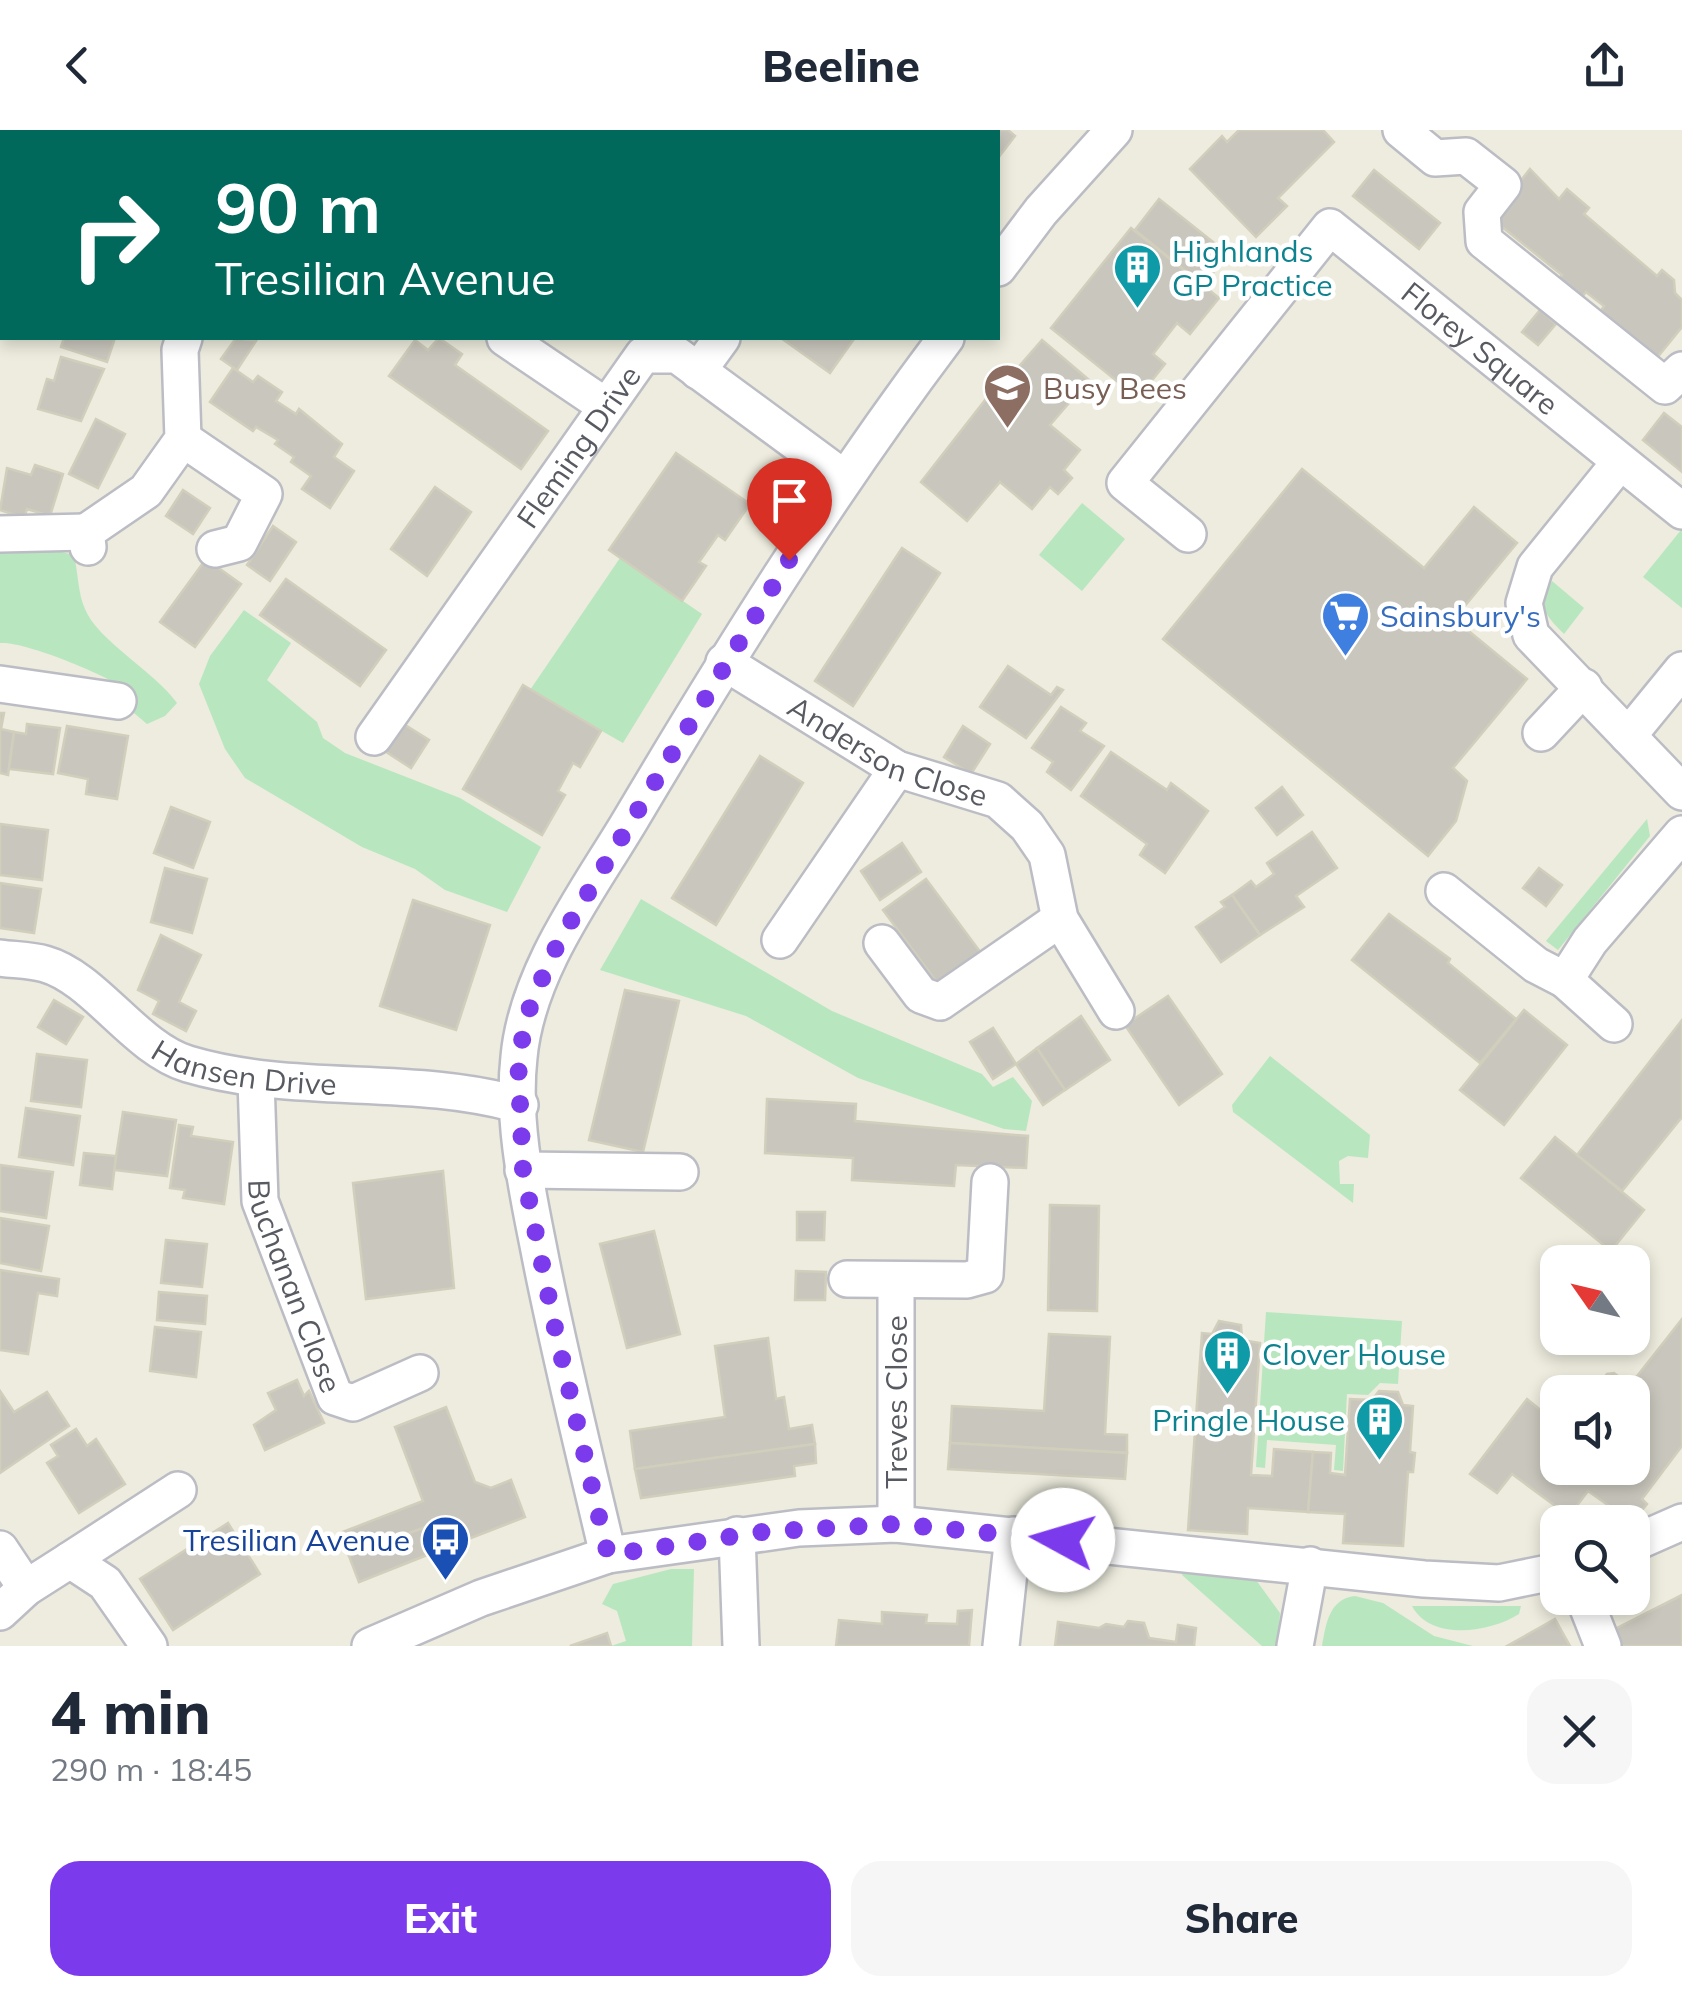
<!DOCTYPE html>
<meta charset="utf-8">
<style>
body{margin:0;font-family:Mulish,sans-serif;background:#f6f6f7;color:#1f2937;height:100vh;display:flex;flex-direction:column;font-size:38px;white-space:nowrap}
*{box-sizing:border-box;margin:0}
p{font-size:32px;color:#747a83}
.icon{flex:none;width:55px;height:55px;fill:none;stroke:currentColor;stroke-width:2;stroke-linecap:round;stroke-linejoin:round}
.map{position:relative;height:1516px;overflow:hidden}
.side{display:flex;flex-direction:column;background:#fff;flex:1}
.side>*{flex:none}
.banner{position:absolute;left:0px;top:0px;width:1000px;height:210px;box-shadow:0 5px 15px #0003;background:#00695c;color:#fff;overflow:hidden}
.needle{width:65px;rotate:304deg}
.buttons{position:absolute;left:1540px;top:1115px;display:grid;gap:20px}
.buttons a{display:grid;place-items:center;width:110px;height:110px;border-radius:20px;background:#fff;box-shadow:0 5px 15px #0003;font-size:50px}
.pin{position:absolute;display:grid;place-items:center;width:85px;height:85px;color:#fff;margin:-102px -42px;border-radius:50% 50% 50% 0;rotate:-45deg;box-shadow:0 0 10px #0007}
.pin .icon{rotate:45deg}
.me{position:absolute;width:110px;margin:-55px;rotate:276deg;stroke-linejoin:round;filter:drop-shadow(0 0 8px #0008)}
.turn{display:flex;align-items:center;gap:35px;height:210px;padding:0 50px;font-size:45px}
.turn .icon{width:130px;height:130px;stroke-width:2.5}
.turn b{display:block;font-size:70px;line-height:85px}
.round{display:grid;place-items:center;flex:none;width:105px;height:105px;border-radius:30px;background:#f6f6f7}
.summary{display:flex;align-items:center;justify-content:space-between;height:170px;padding:0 50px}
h1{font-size:60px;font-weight:800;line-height:75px}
.button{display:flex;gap:20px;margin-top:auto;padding:20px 50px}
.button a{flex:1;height:115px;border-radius:30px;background:#7c3aed;color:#fff;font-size:40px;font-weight:800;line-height:115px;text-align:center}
.button a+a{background:#f6f6f7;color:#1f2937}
header{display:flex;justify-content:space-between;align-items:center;height:130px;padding:0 50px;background:#fff;font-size:45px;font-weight:800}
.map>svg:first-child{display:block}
.green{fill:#b8e7bf}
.building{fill:#c9c7bd;stroke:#d1cebc;stroke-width:2.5}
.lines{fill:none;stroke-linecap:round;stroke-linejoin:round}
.minor-casing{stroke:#bcbdc4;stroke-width:40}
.minor{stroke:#fff;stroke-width:35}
.route{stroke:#7c3aed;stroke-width:18;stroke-dasharray:0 32.4}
.labels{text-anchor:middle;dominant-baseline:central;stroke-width:9;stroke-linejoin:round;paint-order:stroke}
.culture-label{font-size:30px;fill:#0d838f;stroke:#fff;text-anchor:start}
.street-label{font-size:30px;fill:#585a61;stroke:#fff}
.education-label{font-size:30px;fill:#785e54;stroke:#fff;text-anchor:start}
.shop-label{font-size:30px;fill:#366cbe;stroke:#fff;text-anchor:start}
.transit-label{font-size:30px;fill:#164399;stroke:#fff;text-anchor:end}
</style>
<header><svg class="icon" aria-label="back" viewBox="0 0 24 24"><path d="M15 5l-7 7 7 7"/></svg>Beeline<svg class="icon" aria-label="share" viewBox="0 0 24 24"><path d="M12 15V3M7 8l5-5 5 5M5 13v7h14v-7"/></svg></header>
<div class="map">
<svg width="1682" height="1516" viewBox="0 0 1682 1516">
<rect width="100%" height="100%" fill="#edecde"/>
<!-- green -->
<g class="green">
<polygon points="1082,373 1125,409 1082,461 1039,425"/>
<polygon points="1681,400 1682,401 1682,478 1643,447"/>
<path d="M45,418l29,7c4,17 4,39 11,54 12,31 70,63 92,94l-12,13 -18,8 -13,-11 -8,-24c-23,-15 -101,-48 -126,-46v-93z"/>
<polygon points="620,428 702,484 623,613 530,560"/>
<path d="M1552,451l32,27 -20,26c-18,-18 -29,-29 -12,-53z"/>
<polygon points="244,480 291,513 267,550 317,592 323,608 345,623 460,668 541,717 507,782 445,760 415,739 362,717 245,648 225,619 199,554 210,526"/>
<polygon points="1647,689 1650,706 1558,820 1546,811"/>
<polygon points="641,769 832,881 982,944 993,957 1013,947 1032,971 1026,1001 1004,999 858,948 746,886 600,840"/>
<polygon points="1270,926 1370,1005 1368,1028 1348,1026 1339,1031 1340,1054 1354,1054 1353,1073 1233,982 1232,975"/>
<polygon points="1266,1182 1402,1191 1398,1254 1380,1253 1368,1265 1347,1264 1343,1341 1334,1340 1336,1315 1267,1310 1265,1338 1256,1337"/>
<polygon points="1184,1435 1256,1450 1280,1483 1278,1516 1262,1516 1182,1445"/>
<polygon points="671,1439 694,1439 692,1516 611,1516 626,1511 617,1481 602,1474 613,1454"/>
<path d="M1355,1466l28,7 51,33 39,10h-151c4,-22 7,-47 33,-50z"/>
<path d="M1412,1476h109l-2,8c-28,18 -88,28 -107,-8z"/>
</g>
<!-- building -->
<g class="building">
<polygon points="944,0 1008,0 1015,6 998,28 998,2"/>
<polygon points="1239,0 1323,0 1334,12 1278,68 1287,76 1256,107 1190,39 1222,6 1227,12"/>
<polygon points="1530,39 1559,69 1567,59 1589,78 1584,84 1657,146 1662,140 1674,150 1675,163 1682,170 1682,197 1656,229 1601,181 1604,176 1586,162 1576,174 1552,157 1562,145 1491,88"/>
<polygon points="1374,40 1440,93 1419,119 1353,66"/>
<polygon points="1159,69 1228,124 1203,155 1135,100"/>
<polygon points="1131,98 1219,168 1190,204 1177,193 1153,224 1165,234 1138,268 1051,198"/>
<polygon points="1540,180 1556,194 1538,215 1522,202"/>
<polygon points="64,208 115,208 107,232 61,217"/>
<polygon points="236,208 256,211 237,240 221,229"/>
<polygon points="439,208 462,224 455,235 548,301 521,339 389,246 415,210 428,220"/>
<polygon points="781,208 852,208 854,209 830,243"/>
<polygon points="1042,210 1089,250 1050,295 1080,320 1064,340 1072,348 1058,364 1050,357 1032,379 1000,352 967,391 921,352 993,260 996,263"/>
<polygon points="61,227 104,239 81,291 38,279 47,249 54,251"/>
<polygon points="233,238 253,252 258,246 282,262 276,271 296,284 299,279 342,314 334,327 354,341 330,378 302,359 311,346 291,332 294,327 275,314 278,310 256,297 253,301 210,272"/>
<polygon points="1664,283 1682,297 1682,342 1643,310"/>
<polygon points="96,289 125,304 98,358 69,344"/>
<polygon points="676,323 750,374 725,410 718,405 699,432 706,436 682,471 609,420"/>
<polygon points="35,335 63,344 50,386 27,379 24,388 0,380 7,338 31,345"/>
<polygon points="1302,339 1424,438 1474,377 1517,413 1454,489 1527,549 1453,638 1467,651 1456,691 1428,726 1163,509"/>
<polygon points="435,357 471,382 427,446 391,419"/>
<polygon points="183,360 210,378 193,404 166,386"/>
<polygon points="273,396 296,412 270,451 247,435"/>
<polygon points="902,418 940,443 853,576 815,551"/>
<polygon points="206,429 241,454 195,517 160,492"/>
<polygon points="286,449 386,520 360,556 260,485"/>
<polygon points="1008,536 1051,565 1057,557 1063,560 1026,608 980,577"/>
<polygon points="523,555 601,601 580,637 573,633 558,661 565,665 542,705 463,659"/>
<polygon points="1061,577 1086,593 1080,601 1104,616 1071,660 1047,642 1053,632 1032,618"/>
<polygon points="0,583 4,583 1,599 14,602 8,645 0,643"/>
<polygon points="402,593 429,610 411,638 383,620"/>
<polygon points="27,594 60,598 53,644 9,639 14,602 26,604"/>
<polygon points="67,596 128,606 117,669 86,664 88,649 58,643"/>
<polygon points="963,596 990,614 971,644 944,627"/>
<polygon points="1111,622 1167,660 1171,653 1208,681 1165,743 1140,725 1147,714 1081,666"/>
<polygon points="760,626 803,653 716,795 672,768"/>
<polygon points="1282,657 1303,685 1277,705 1256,678"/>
<polygon points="171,677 210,692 193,738 154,723"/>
<polygon points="0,694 48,700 42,750 0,745"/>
<polygon points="1312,702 1337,738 1296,766 1304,777 1260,805 1232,765 1251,751 1256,757 1274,744 1267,733"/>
<polygon points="902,713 921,742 880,770 861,741"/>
<polygon points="165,738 207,749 192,803 151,792"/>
<polygon points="1539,738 1562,755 1546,776 1523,758"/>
<polygon points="926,749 981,823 939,855 883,780"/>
<polygon points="0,753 41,759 34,803 0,798"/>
<polygon points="1232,765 1260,805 1221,832 1196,797 1225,777 1221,772"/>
<polygon points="413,770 490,795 456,900 380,876"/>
<polygon points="1389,784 1450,829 1448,833 1516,889 1480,933 1352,830"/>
<polygon points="161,805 201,825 179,872 196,881 186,901 153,884 159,871 138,860"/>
<polygon points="625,860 679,871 643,1022 589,1010"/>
<polygon points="1168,866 1222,944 1179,975 1125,895"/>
<polygon points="54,870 83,887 66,914 38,897"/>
<polygon points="1524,880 1567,915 1504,995 1460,960"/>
<polygon points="1081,886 1110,930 1065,960 1037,918"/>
<polygon points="1682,890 1682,987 1622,1061 1577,1025"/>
<polygon points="993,898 1016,934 993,949 970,912"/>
<polygon points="1037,918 1065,960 1043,975 1016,934"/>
<polygon points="37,924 87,930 81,977 31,971"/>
<polygon points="767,969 856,974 855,991 1028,1006 1026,1038 956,1035 954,1056 852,1050 853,1028 765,1023"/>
<polygon points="26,978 80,986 73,1035 19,1027"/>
<polygon points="123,982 176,990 167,1046 114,1040"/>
<polygon points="179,995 193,997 191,1006 233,1012 224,1074 183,1068 185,1060 170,1058"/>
<polygon points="1555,1007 1644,1080 1611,1121 1521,1048"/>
<polygon points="84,1023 116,1026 112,1059 80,1055"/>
<polygon points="0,1035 53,1042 46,1088 0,1081"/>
<polygon points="443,1041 454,1158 366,1169 353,1053"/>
<polygon points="1050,1075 1099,1076 1097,1181 1048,1180"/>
<polygon points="797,1082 825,1082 824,1110 797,1110"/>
<polygon points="0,1088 49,1096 41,1141 0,1133"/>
<polygon points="654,1101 680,1204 627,1218 600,1114"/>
<polygon points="166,1110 207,1114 202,1157 161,1153"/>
<polygon points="0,1140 59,1149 57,1166 38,1163 28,1224 0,1220"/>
<polygon points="796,1141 826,1142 825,1170 795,1170"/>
<polygon points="159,1162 207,1166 205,1194 157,1190"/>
<polygon points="1682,1189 1682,1316 1642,1369 1647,1374 1632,1392 1588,1361 1569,1386 1512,1344 1497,1363 1470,1344 1527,1269 1558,1294 1558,1338 1632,1338 1632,1262 1598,1262 1597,1257 1607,1244 1614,1243 1630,1255"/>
<polygon points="1219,1191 1241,1195 1242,1210 1260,1213 1251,1345 1272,1346 1274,1319 1313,1322 1308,1382 1248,1378 1247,1404 1188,1400 1202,1203 1212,1204"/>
<polygon points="155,1197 201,1202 196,1247 150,1241"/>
<polygon points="1049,1204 1110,1207 1105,1304 1127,1305 1127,1323 950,1313 952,1276 1044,1281"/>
<polygon points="768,1208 776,1269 784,1267 789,1299 812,1295 815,1314 635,1339 630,1301 725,1287 715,1216"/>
<polygon points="297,1250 304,1266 309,1261 324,1293 265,1320 254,1295 276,1280 268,1263"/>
<polygon points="0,1261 14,1282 47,1262 69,1296 0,1343"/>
<polygon points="1379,1261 1398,1262 1403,1275 1413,1276 1410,1322 1415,1323 1413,1342 1408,1342 1403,1416 1343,1413 1345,1384 1308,1382 1313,1322 1331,1323 1330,1343 1345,1345 1350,1269 1372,1270"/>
<polygon points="446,1277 475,1352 491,1358 511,1350 525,1387 445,1418 436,1393 349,1426 340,1403 423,1371 395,1297"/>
<polygon points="76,1299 87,1316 96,1309 125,1354 79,1383 47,1333 58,1326 51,1315"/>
<polygon points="950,1313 1127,1323 1125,1349 948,1339"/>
<polygon points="815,1314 816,1333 794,1336 795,1346 641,1368 635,1339"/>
<polygon points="228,1393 260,1444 173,1500 140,1449"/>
<polygon points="436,1393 445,1418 359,1452 349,1426"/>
<polygon points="1682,1465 1682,1516 1613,1516 1607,1503"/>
<polygon points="972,1480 969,1516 836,1516 839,1490 882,1494 882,1482 927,1485 926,1493 957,1494 958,1481"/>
<polygon points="1555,1489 1570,1516 1507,1516"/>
<polygon points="1128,1491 1144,1493 1149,1508 1176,1512 1178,1495 1196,1498 1194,1516 1055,1516 1058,1492 1099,1498 1106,1494 1124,1497"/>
<polygon points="607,1503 611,1516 570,1516"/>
</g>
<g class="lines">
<defs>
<g id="minor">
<polyline points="317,0 317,2"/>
<polyline points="1401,0 1435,28 1466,26 1503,55 1482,82 1484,111 1665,256 1682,240"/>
<polyline points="884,2 886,0"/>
<polyline points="998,138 1041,81 1114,0"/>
<polyline points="505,208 604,275"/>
<polyline points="698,241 722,208"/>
<polyline points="183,309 264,364 239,413 215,419"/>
<polyline points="1620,332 1535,437 1524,473 1531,505 1682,662"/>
<polyline points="0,404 86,402"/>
<path id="s1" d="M1188,404l-63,-51 205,-256 352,284"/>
<polyline points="88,417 86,402 146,361 183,309 180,220 184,208"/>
<path id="s2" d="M724,532l173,107 101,31 29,26 20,29 13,64 56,92"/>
<polyline points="0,554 118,571"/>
<polyline points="1541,603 1584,557"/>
<polyline points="1628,606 1682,540"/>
<path id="s3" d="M374,607l269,-382h34l167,123"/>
<polyline points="1444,761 1536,835 1565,850 1590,811 1682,704"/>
<polyline points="780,810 897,639"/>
<polyline points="882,813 921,865 940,872 1060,789"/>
<path id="s4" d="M0,828c15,2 31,2 45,6 50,14 90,84 143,100 108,32 223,10 332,41"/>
<polyline points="1565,850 1614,894"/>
<path id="s5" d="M256,950l4,121 75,196 18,6 67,-30"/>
<polyline points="523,1040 680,1042"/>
<polyline points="847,1149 967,1150 985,1145 990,1052"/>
<polyline points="896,1151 896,1394"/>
<polyline points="737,1405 741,1516"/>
<polyline points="1632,1414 1682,1392"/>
<polyline points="0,1419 26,1458"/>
<path d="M608,1425c-24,-103 -50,-206 -70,-310 -12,-60 -26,-126 -19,-188 8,-86 69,-166 112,-238 98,-165 199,-327 315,-481"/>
<polyline points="70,1430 178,1360"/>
<polyline points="1584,1468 1603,1516"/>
<polyline points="0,1482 26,1458 70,1430 105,1453 149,1516"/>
<polyline points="370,1516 481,1468 608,1425 799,1398 896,1394 1424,1449 1499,1453 1558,1441"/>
<polyline points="1001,1516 1013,1405"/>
<polyline points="1295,1516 1310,1435"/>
</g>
</defs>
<!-- minor casing -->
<use href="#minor" class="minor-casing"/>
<!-- minor -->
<use href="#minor" class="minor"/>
</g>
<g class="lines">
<!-- route -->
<polyline class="route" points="789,430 559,811 531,873 518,927 523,1040 556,1203 608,1425 762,1402 896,1394 1063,1410"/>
</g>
<!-- icons -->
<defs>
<symbol id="building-pin" viewBox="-11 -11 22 30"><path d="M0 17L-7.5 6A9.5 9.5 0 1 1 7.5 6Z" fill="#0f9aa8" stroke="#fff"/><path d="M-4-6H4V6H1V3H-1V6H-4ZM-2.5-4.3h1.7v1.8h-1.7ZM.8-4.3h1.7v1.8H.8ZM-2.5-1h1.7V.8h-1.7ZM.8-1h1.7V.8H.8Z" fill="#fff"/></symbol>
<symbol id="school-pin" viewBox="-11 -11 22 30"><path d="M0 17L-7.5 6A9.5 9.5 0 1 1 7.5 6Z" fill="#8d6e63" stroke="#fff"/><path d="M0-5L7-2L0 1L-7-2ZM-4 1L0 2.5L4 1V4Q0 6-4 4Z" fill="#fff"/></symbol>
<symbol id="supermarket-pin" viewBox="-11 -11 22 30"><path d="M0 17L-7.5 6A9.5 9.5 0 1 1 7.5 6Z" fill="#3f7fe0" stroke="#fff"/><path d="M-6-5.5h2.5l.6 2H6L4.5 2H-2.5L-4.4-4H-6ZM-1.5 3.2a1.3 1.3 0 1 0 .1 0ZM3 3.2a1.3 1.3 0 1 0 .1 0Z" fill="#fff"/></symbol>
<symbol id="bus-pin" viewBox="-11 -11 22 30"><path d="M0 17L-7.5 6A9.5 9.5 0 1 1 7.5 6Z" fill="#1a4fb4" stroke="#fff"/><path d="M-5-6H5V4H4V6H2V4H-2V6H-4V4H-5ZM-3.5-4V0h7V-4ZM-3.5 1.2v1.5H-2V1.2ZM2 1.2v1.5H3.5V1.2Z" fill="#fff"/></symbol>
</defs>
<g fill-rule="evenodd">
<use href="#building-pin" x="1110" y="110" width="55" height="75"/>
<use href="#school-pin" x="980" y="230" width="55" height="75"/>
<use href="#supermarket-pin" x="1318" y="458" width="55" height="75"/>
<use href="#building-pin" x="1200" y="1196" width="55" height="75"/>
<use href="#building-pin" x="1352" y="1262" width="55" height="75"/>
<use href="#bus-pin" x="418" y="1382" width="55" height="75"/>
</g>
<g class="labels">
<!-- culture labels -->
<g class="culture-label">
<text x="1172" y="121">Highlands<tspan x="1172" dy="34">GP Practice</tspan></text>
<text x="1262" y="1224">Clover House</text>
<text x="1345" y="1290" text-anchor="end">Pringle House</text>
</g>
<!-- street labels -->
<g class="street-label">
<text stroke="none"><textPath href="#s1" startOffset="602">Florey Square</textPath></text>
<text stroke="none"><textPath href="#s3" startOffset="355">Fleming Drive</textPath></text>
<text stroke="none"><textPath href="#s2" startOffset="188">Anderson Close</textPath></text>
<text stroke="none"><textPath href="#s4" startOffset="278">Hansen Drive</textPath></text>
<text stroke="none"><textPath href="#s5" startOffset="212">Buchanan Close</textPath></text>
<text transform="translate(896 1272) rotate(-90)">Treves Close</text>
</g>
<!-- education labels -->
<g class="education-label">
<text x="1043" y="258">Busy Bees</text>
</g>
<!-- shop labels -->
<g class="shop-label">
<text x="1380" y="486">Sainsbury's</text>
</g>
<!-- transit labels -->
<g class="transit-label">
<text x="410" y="1410">Tresilian Avenue</text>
</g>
</g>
</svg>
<div class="buttons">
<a><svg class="needle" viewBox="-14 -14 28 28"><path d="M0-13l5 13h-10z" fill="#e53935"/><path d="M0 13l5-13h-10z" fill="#747a83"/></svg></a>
<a><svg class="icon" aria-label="sound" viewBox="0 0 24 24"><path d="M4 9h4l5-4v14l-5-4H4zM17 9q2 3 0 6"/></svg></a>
<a><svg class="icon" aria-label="search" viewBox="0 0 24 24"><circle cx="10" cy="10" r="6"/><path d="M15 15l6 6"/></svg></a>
</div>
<div class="pin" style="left:789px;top:430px;background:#d93025"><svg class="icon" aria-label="arrive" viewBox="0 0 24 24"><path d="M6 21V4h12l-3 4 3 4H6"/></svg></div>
<svg class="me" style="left:1063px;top:1410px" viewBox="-20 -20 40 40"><circle r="19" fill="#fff"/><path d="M0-13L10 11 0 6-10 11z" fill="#7c3aed"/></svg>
<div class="banner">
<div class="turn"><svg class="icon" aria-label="right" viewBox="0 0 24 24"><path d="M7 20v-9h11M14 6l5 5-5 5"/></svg><div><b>90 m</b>Tresilian Avenue</div></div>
</div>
</div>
<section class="side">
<div class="summary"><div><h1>4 min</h1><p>290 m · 18:45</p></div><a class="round"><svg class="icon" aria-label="close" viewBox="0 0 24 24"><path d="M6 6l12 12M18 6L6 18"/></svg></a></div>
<div class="button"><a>Exit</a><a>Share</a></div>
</section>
